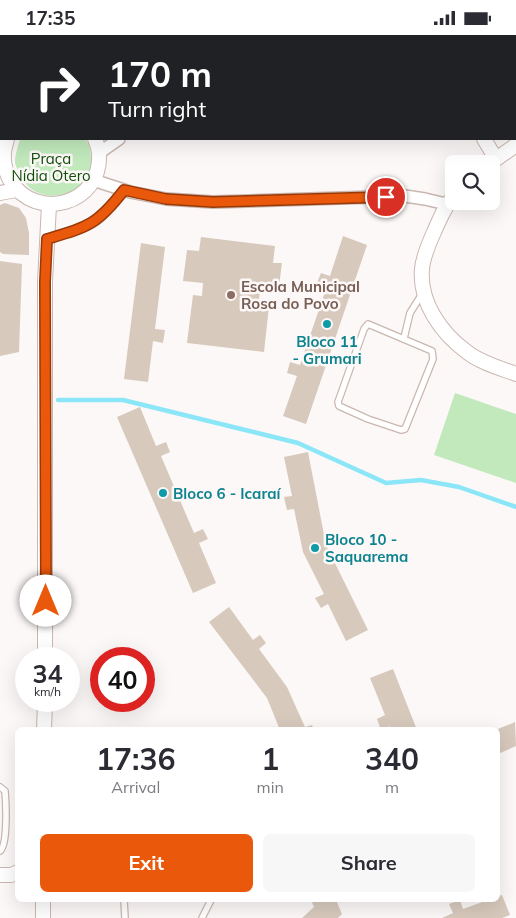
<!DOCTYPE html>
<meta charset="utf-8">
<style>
body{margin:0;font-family:Mulish,sans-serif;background:#f7f7f7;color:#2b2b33;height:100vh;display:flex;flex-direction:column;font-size:19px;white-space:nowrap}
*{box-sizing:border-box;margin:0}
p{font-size:16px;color:#7c7c81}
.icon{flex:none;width:28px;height:28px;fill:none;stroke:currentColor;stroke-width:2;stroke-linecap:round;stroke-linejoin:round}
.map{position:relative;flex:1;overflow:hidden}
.side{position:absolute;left:15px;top:692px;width:485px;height:175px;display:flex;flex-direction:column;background:#fff;border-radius:8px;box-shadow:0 5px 20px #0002}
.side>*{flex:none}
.guide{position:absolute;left:0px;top:0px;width:516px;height:105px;box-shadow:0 5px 20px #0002;background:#202124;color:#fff;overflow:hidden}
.fabs{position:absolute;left:445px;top:120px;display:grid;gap:10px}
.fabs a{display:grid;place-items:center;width:55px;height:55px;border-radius:8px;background:#fff;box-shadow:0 5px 20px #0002;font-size:25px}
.speed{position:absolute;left:15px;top:612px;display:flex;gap:10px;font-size:25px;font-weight:700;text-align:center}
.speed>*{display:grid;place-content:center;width:65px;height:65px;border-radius:50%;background:#fff;box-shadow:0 5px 20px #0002;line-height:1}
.speed small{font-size:12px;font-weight:400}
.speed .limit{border:8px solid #d22;background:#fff;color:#111}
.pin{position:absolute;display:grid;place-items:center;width:42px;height:42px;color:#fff;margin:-21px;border:2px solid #fff;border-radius:50%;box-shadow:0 1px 5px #0007}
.me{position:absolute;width:55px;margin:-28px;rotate:0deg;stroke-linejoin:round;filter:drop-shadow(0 0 4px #0008)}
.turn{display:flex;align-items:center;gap:18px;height:105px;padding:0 25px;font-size:22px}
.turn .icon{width:65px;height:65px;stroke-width:2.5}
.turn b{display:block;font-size:35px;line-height:42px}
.eta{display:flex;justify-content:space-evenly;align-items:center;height:85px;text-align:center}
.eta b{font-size:30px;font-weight:700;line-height:35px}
.button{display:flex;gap:10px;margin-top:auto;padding:10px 25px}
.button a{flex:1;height:58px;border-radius:8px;background:#ea580c;color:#fff;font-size:20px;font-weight:700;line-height:58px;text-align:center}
.button a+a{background:#f7f7f7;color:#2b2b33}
.status{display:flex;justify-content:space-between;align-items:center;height:35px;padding:0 25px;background:#fff;direction:ltr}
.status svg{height:14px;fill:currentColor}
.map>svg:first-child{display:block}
.green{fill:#c1e9bc}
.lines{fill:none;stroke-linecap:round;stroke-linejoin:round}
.stream{stroke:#8be6f7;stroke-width:4.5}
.building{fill:#d7c9bc}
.service-casing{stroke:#cab7b0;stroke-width:8}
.minor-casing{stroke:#cab7b0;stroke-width:14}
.tertiary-casing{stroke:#cab7b0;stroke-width:16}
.service{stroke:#fff;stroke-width:5.5}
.minor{stroke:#fff;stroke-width:11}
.tertiary{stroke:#fff;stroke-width:14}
.route-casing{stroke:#983908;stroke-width:12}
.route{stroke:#ea580c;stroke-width:9}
.education-dot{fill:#8d6e63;stroke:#fcf8f7;stroke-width:2}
.culture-dot{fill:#0f9aa8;stroke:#fcf8f7;stroke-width:2}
.labels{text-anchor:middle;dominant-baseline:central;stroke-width:5;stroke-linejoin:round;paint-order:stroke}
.park-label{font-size:15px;fill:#114e0b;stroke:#fcf8f7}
.education-label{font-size:15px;font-weight:bold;fill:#785e54;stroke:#fcf8f7;text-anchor:start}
.culture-label{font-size:15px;font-weight:bold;fill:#0d838f;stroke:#fcf8f7;text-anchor:start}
</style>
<div class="status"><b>17:35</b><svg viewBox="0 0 49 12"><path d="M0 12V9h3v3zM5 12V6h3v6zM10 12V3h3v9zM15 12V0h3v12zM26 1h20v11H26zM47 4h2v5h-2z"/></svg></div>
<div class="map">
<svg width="516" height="883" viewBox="0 0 516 883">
<rect width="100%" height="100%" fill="#fcf8f7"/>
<!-- green -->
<g class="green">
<path d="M20,104h65c5,6 5,10 6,18 4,39 -54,54 -70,19 -2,-4 -6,-10 -6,-14 0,-7 3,-16 5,-23z"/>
<polygon points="455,358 516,379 516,448 434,420"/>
</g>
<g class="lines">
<!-- stream -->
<polyline class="stream" points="58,365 123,365 298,408 386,448 421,445 459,452 516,472"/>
</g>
<!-- building -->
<g class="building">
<polygon points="5,168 19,173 26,183 29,198 29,220 3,219 0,217 0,170"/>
<polygon points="343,201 367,210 306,389 283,381 297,341 287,338 290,327 300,330 327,251 317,248 321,238 330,241"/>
<polygon points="201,202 275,211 273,228 282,228 278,259 260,257 258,269 269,271 264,317 187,308 193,260 202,261 203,248 183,246 187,215 199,216"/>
<polygon points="141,208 165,212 155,294 165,295 163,308 153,306 148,347 124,344"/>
<polygon points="0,226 22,229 19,317 0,321"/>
<polygon points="140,372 156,411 166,407 170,417 161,421 194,498 203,494 208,504 199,508 216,548 193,558 117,382"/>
<polygon points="308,417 326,510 368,595 346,606 328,569 321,573 315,563 324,559 303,517 294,474 287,475 284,462 292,461 284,422"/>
<polygon points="229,572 253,605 260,600 266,608 259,614 287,652 305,692 312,690 314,695 280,695 267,663 209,587"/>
<polygon points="393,634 417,695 391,695 390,691 381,695 377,684 385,680 370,643"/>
<polygon points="515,687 516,711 498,719 498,694"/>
<polygon points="502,860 510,880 502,883 442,883 453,878 449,869 460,865 463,874 488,865 498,865 498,861"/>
<polygon points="311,865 336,865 342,879 338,883 302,883 314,872"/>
</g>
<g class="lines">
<defs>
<g id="service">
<path d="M48,203c41,-11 49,-14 75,-48"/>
<polygon points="368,289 432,316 433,324 405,394 401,395 368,384 339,371 338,367 364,294"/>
<polyline points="404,303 410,278 422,259"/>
<path d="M0,752l5,4c1,11 3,54 -5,60"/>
<polyline points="124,865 125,883"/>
<polyline points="202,883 211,865"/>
</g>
<g id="minor">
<polyline points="505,1 509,0"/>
<polyline points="0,29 1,29"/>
<polyline points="515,85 516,85"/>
<polyline points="99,118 119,104"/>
<polyline points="93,145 130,157 166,164 213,167 405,161 425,164 446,169"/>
</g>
<g id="tertiary">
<polyline points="44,0 44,1"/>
<path d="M7,104c-1,5 -3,10 -3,15 -1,9 2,18 6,26 26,43 92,24 89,-26 0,-5 -2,-10 -4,-15"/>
<polyline points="484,104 496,124"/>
<polyline points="489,129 516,110"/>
<polyline points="0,158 16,155"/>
<path d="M454,161c-10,11 -14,23 -20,36 -5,11 -11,25 -12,37 -3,33 19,64 45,83 14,11 33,16 49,22"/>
<polyline points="45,624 45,247 49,170"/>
<polyline points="44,695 45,666"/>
<polyline points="0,840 11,840 18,837"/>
<polyline points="43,865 43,883"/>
</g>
</defs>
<!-- service casing -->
<use href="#service" class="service-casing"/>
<!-- minor casing -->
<use href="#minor" class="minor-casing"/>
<!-- tertiary casing -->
<use href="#tertiary" class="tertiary-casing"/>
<!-- service -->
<use href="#service" class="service"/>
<!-- minor -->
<use href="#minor" class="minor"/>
<!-- tertiary -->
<use href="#tertiary" class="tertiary"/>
</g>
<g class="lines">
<defs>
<path id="route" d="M46,566l-1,-319 2,-43c41,-12 50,-14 77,-49l42,9 47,3 173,-5"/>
</defs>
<!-- route casing -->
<use href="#route" class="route-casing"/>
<!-- route -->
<use href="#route" class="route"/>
</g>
<!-- markers -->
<circle class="education-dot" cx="231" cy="260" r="5"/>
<g class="culture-dot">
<circle cx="327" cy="289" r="5"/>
<circle cx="163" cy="458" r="5"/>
<circle cx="315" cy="513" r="5"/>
</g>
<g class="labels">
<!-- park labels -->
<g class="park-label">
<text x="51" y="123">Praça<tspan x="51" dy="17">Nídia Otero</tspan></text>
</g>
<!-- education labels -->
<g class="education-label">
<text x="241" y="251">Escola Municipal<tspan x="241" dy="17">Rosa do Povo</tspan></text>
</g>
<!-- culture labels -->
<g class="culture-label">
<text x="327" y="306" text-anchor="middle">Bloco 11<tspan x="327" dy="17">- Grumari</tspan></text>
<text x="173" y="458">Bloco 6 - Icaraí</text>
<text x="325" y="504">Bloco 10 -<tspan x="325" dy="17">Saquarema</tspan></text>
</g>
</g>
</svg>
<div class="fabs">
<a><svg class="icon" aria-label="search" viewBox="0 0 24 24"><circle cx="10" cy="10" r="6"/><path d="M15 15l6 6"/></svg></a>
</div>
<div class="speed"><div>34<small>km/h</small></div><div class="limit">40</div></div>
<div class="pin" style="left:386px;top:162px;background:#d93025"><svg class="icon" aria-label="arrive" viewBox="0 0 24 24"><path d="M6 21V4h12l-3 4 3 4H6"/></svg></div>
<svg class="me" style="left:46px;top:566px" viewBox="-20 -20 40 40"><circle r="19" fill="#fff"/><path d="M0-13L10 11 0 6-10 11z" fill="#ea580c"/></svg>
<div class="guide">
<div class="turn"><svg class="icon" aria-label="right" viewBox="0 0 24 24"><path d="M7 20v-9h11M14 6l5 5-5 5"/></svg><div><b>170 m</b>Turn right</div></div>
</div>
<section class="side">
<div class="eta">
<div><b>17:36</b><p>Arrival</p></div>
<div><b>1</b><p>min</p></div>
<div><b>340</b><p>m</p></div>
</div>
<div class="button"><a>Exit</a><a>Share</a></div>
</section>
</div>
